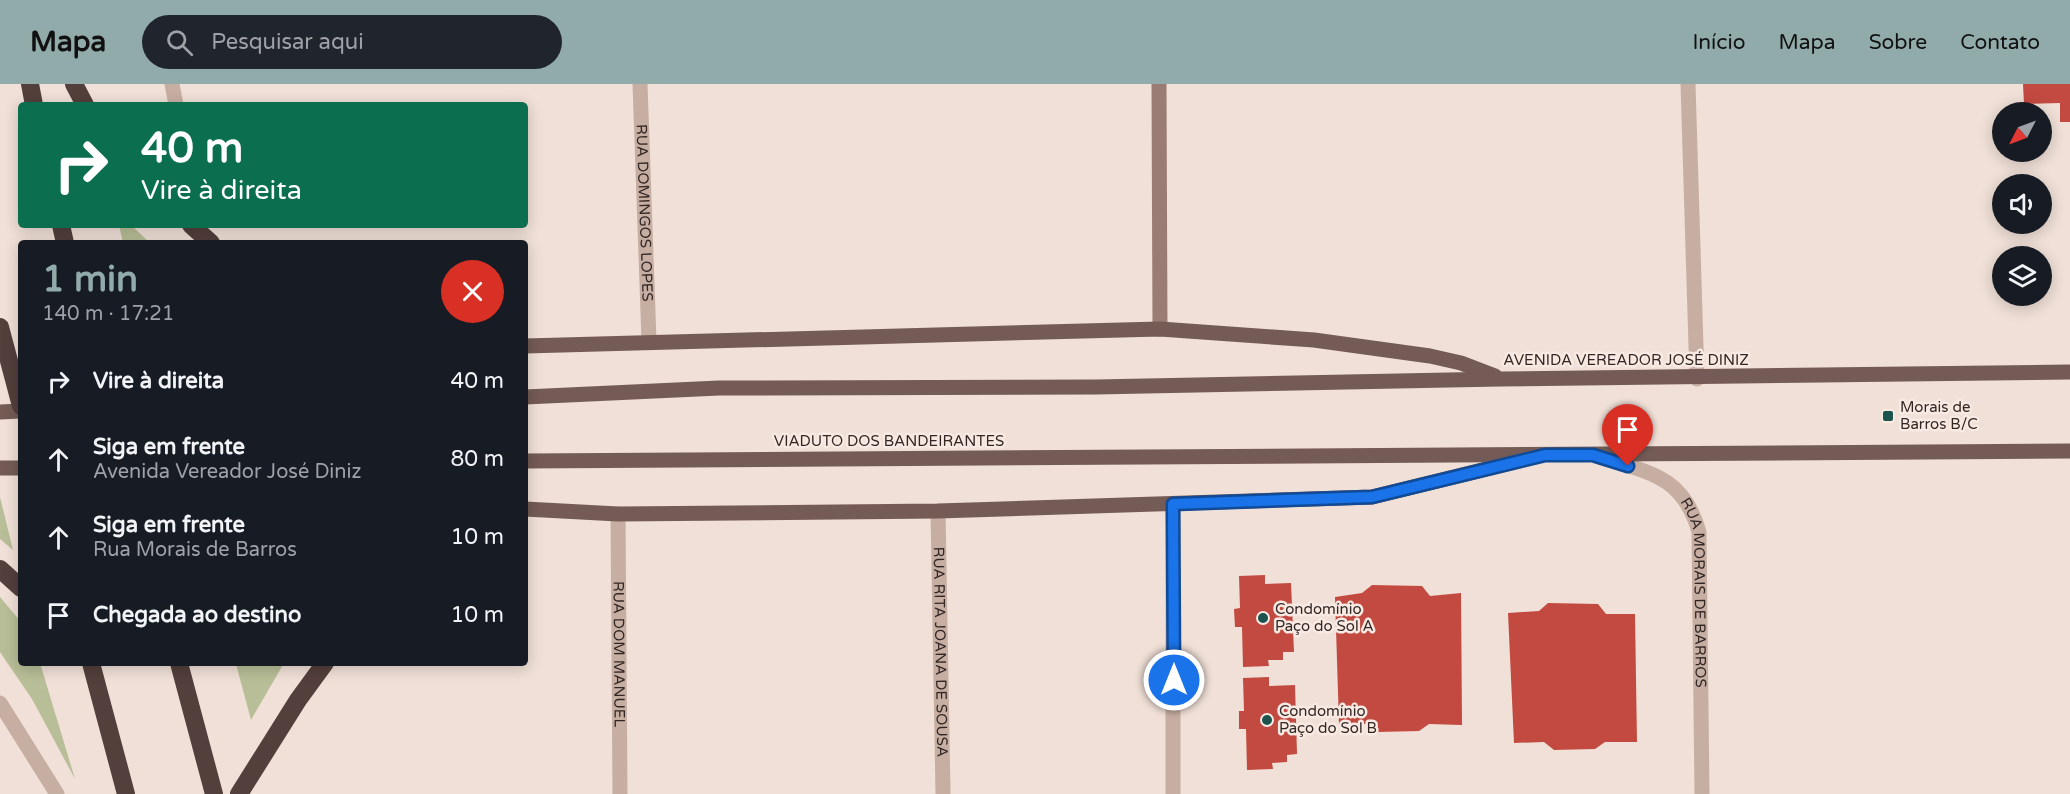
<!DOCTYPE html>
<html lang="pt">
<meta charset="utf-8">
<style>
body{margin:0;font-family:"Varela Round",sans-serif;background:#20242c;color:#f1f3f6;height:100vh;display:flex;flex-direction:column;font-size:22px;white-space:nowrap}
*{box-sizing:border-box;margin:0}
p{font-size:20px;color:#9ea1a6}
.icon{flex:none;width:33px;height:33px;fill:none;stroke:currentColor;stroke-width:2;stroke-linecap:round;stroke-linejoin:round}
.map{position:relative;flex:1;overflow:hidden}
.sheet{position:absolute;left:18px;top:156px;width:510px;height:426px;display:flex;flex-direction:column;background:#171b24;border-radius:6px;box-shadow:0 3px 15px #0003}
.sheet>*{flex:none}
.guide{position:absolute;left:18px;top:18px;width:510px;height:126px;border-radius:6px;box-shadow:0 3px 15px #0003;background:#0b6e4f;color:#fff;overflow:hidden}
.needle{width:39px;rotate:228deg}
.buttons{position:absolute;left:1992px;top:18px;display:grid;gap:12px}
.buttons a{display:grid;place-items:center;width:60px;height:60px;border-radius:50%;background:#171b24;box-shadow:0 3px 15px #0003;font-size:30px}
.pin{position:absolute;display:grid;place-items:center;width:51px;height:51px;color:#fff;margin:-62px -26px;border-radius:50% 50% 50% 0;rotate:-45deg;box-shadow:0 0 6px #0007}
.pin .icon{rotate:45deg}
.me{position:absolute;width:66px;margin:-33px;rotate:0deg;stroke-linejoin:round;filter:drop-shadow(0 0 4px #0008)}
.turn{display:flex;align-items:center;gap:21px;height:126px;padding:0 24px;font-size:27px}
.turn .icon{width:78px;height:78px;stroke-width:2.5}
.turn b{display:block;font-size:42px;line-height:51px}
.round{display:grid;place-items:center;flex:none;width:63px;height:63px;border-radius:32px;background:#20242c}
.summary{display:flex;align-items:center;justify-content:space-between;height:102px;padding:0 24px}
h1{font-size:36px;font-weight:800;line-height:45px;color:#91abaa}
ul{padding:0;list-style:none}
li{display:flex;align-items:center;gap:18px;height:78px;padding:0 24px}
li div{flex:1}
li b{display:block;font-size:22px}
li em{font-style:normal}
header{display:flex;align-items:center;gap:36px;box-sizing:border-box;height:84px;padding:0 30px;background:#91abaa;color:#111}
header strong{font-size:28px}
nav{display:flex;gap:33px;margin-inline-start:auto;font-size:21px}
.search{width:420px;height:54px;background:#20242c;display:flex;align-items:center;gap:15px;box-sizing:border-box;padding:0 21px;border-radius:33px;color:#9ea1a6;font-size:22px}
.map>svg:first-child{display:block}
.green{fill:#b8be97}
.building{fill:#c34a41}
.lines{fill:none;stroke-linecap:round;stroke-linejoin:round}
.street{stroke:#c7aea3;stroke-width:15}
.secondary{stroke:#9b7c75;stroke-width:15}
.primary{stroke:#745b56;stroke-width:15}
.highway{stroke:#533f3c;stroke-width:18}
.route-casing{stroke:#114b97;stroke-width:15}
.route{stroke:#1a73e8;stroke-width:10}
.poi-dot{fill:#1c534d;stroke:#f8eae2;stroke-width:2}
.labels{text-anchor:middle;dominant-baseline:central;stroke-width:5;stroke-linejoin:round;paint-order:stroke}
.street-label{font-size:15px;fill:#322725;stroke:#f8eae2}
.poi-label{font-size:15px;fill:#322725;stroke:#f8eae2;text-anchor:start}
</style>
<header>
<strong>Mapa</strong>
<div class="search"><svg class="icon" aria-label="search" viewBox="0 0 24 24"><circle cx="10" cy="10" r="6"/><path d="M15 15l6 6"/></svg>Pesquisar aqui</div>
<nav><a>Início</a><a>Mapa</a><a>Sobre</a><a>Contato</a></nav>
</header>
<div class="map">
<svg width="2070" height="710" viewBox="0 0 2070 710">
<rect width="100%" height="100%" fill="#f0e0d7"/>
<!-- green -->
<g class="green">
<polygon points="119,141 131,141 150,159 123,159"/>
<polygon points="0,413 13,466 0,455"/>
<polygon points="0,513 21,538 21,579 40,579 75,695 32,615 0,568"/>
<polygon points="236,579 284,579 251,636 236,580"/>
</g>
<!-- building -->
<g class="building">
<polygon points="2023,0 2070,0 2070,38 2060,38 2060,19 2024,20"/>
<polygon points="1265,491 1265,500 1291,499 1294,568 1283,568 1283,576 1268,576 1269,582 1243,583 1242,543 1235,543 1234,525 1240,524 1239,492"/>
<polygon points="1372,501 1422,502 1430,512 1461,509 1462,641 1429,640 1419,647 1378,648 1368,640 1339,640 1335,513 1362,509"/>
<polygon points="1548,519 1598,520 1606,530 1635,530 1637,658 1605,658 1595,665 1554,666 1544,658 1514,659 1508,529 1539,527"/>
<polygon points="1269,593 1269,602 1295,601 1297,670 1287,671 1287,678 1272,679 1273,685 1247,686 1246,645 1239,645 1239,627 1244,627 1243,594"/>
</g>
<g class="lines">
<!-- street -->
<g class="street">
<polyline points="172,0 176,21"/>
<path id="s1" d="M640,0l9,257"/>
<polyline points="1688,0 1697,295"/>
<path id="s2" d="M1596,372c50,16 87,18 103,76l3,262"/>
<polyline points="1173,420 1173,710"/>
<path id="s3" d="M938,427l5,283"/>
<path id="s4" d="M618,430l2,280"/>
<polyline points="0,619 57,710"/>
</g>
<!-- secondary -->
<polyline class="secondary" points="1159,0 1160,245"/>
<!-- primary -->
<g class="primary">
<polyline points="525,262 1160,245 1314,256 1430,272 1461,279 1495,292"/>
<polyline points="525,313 719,304 1096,303 1500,295 2070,288"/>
<polyline points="0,328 21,327"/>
<polyline points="525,377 2070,367"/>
<polyline points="0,384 21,384"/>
<polyline points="525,425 618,430 938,427 1372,413 1519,377"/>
</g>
<!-- highway -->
<g class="highway">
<polyline points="30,0 34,21"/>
<polyline points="74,0 85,21"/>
<polyline points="61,141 65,159"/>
<polyline points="191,141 211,159"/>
<polyline points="0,243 21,322"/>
<polyline points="0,485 21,504"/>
<polyline points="91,579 126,710"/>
<polyline points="179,579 214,710"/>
<polyline points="239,710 298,616 325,579"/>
</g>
</g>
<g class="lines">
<defs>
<polyline id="route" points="1174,596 1173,420 1372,413 1545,371 1593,371 1628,382"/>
</defs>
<!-- route casing -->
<use href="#route" class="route-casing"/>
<!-- route -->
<use href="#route" class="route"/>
</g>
<!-- markers -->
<g class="poi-dot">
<rect x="1882" y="326" width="12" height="12" rx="3"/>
<circle cx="1263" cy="534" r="6"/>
<circle cx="1267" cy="636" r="6"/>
</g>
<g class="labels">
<!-- street labels -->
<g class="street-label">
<text stroke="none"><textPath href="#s1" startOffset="129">RUA DOMINGOS LOPES</textPath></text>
<text x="1626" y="276">AVENIDA VEREADOR JOSÉ DINIZ</text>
<text x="889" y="357">VIADUTO DOS BANDEIRANTES</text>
<text stroke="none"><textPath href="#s2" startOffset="196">RUA MORAIS DE BARROS</textPath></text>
<text stroke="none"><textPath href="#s3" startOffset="141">RUA RITA JOANA DE SOUSA</textPath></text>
<text stroke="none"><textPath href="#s4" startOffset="140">RUA DOM MANUEL</textPath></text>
</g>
<!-- poi labels -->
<g class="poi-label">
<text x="1900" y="323">Morais de<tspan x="1900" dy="17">Barros B/C</tspan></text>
<text x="1275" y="525">Condomínio<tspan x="1275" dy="17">Paço do Sol A</tspan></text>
<text x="1279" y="627">Condomínio<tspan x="1279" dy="17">Paço do Sol B</tspan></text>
</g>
</g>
</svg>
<div class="buttons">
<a><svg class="needle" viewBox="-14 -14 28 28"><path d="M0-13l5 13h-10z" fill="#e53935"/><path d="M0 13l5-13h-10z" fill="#9ea1a6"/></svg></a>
<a><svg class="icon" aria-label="sound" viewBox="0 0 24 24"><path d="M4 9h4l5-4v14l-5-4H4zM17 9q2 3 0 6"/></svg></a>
<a><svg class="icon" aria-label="layers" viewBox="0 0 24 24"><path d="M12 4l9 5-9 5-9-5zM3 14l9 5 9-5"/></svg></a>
</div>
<div class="pin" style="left:1628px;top:382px;background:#d93025"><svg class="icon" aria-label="arrive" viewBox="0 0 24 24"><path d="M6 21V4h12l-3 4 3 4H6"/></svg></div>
<svg class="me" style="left:1174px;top:596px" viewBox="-20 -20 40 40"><circle r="17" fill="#1a73e8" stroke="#fff" stroke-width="3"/><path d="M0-11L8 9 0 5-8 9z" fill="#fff"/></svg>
<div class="guide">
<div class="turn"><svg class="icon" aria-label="right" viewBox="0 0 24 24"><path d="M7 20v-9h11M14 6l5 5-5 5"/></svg><div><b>40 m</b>Vire à direita</div></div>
</div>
<section class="sheet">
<div class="summary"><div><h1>1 min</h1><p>140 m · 17:21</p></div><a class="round" style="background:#d93025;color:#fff"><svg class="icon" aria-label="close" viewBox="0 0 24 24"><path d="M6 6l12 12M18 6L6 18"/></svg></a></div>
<ul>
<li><svg class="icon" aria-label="right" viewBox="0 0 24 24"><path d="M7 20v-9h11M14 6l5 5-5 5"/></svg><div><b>Vire à direita</b></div><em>40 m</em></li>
<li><svg class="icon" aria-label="ahead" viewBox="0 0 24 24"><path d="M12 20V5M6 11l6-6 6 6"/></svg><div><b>Siga em frente</b><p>Avenida Vereador José Diniz</p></div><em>80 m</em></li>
<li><svg class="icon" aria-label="ahead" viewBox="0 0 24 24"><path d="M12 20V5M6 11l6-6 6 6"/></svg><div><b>Siga em frente</b><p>Rua Morais de Barros</p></div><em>10 m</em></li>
<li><svg class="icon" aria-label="arrive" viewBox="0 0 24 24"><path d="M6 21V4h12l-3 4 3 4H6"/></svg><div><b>Chegada ao destino</b></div><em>10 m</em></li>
</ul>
</section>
</div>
